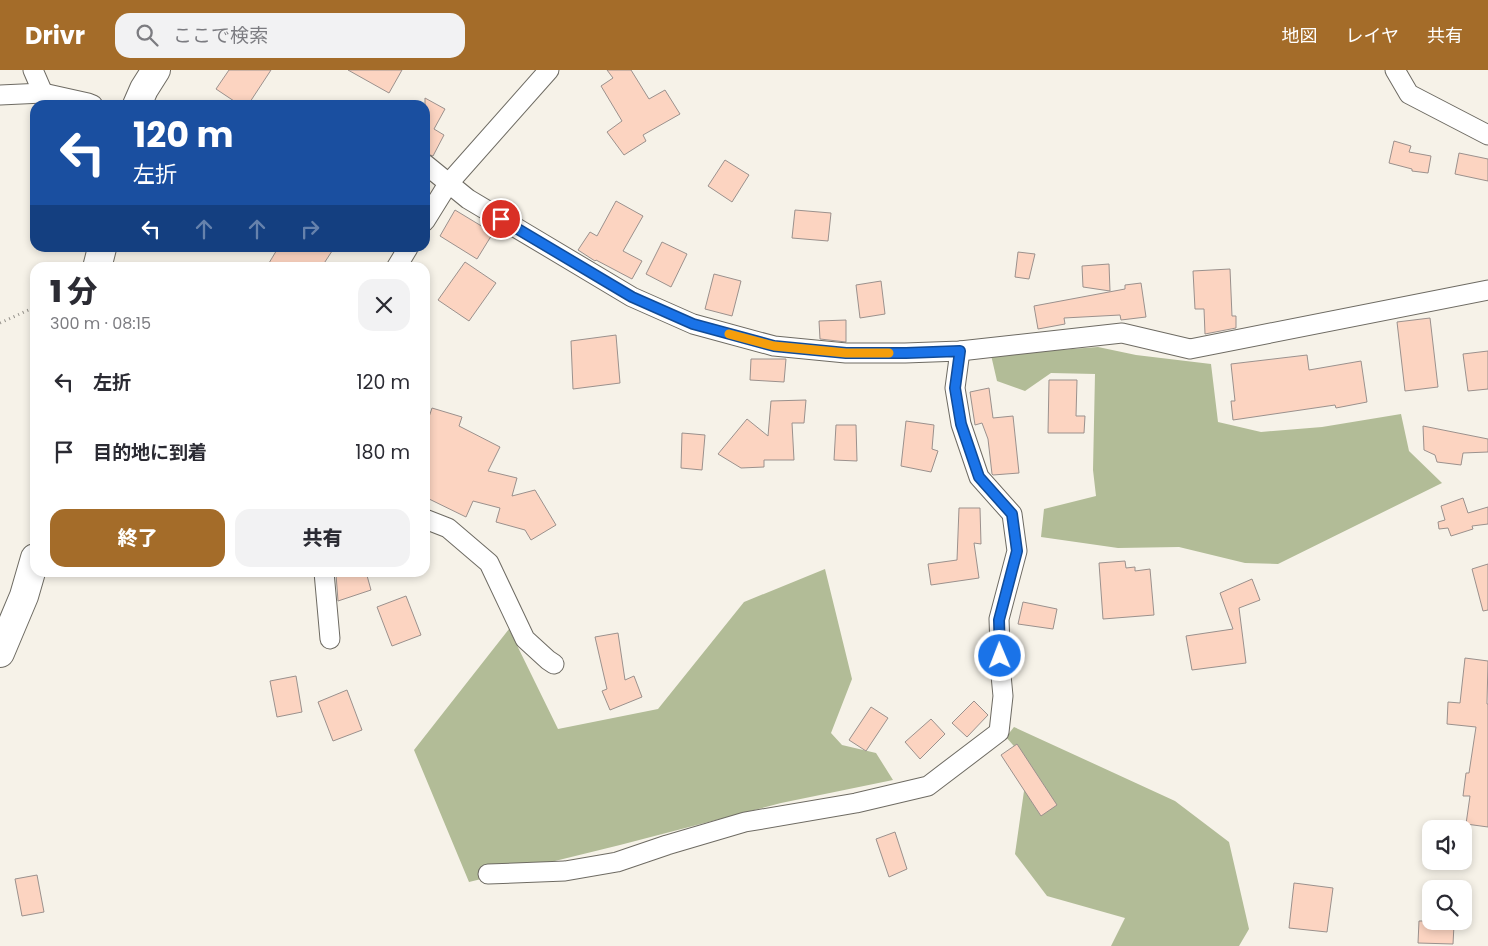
<!DOCTYPE html>
<html lang="ja">
<meta charset="utf-8">
<style>
body{margin:0;font-family:Poppins,"Noto Sans JP",sans-serif;background:#f2f2f3;color:#2b2b33;height:100vh;display:flex;flex-direction:column;font-size:19px;white-space:nowrap}
*{box-sizing:border-box;margin:0}
p{font-size:16px;color:#7c7c81}
.icon{flex:none;width:28px;height:28px;fill:none;stroke:currentColor;stroke-width:2;stroke-linecap:round;stroke-linejoin:round}
.map{position:relative;flex:1;overflow:hidden}
.side{position:absolute;left:30px;top:192px;width:400px;height:315px;display:flex;flex-direction:column;background:#fff;border-radius:15px;box-shadow:0 2px 8px #0003}
.side>*{flex:none}
.banner{position:absolute;left:30px;top:30px;width:400px;height:152px;border-radius:15px;box-shadow:0 2px 8px #0003;background:#1a4fa0;color:#fff;overflow:hidden}
.tools{position:absolute;left:1422px;top:750px;display:grid;gap:10px}
.tools a{display:grid;place-items:center;width:50px;height:50px;border-radius:10px;background:#fff;box-shadow:0 2px 8px #0003;font-size:25px}
.pin{position:absolute;display:grid;place-items:center;width:42px;height:42px;color:#fff;margin:-21px;border:2px solid #fff;border-radius:50%;box-shadow:0 1px 5px #0007}
.me{position:absolute;width:55px;margin:-28px;rotate:359deg;stroke-linejoin:round;filter:drop-shadow(0 0 4px #0008)}
.turn{display:flex;align-items:center;gap:18px;height:105px;padding:0 20px;font-size:22px}
.turn .icon{width:65px;height:65px;stroke-width:2.5}
.turn b{display:block;font-size:35px;line-height:42px}
.lanes{display:flex;align-items:center;height:48px;padding:0 20px;background:#0003;justify-content:center;gap:25px;direction:ltr}
.lanes .off{opacity:.35}
.round{display:grid;place-items:center;flex:none;width:52px;height:52px;border-radius:15px;background:#f2f2f3}
.overview{display:flex;align-items:center;justify-content:space-between;height:85px;padding:0 20px}
h1{font-size:30px;font-weight:800;line-height:38px}
.button{display:flex;gap:10px;margin-top:auto;padding:10px 20px}
.button a{flex:1;height:58px;border-radius:15px;background:#a46c29;color:#fff;font-size:20px;font-weight:800;line-height:58px;text-align:center}
.button a+a{background:#f2f2f3;color:#2b2b33}
ul{padding:0;list-style:none}
li{display:flex;align-items:center;gap:15px;height:70px;padding:0 20px}
li div{flex:1}
li b{display:block;font-size:19px}
li em{font-style:normal}
header{display:flex;align-items:center;gap:30px;box-sizing:border-box;height:70px;padding:0 25px;background:#a46c29;color:#fff}
header strong{font-size:24px}
nav{display:flex;gap:28px;margin-inline-start:auto;font-size:18px}
.search{width:350px;height:45px;background:#f2f2f3;display:flex;align-items:center;gap:12px;box-sizing:border-box;padding:0 18px;border-radius:15px;color:#7c7c81;font-size:19px}
.map>svg:first-child{display:block}
.forest{fill:#b2bc97}
.building{fill:#fcd4c1;stroke:#9b918d}
.lines{fill:none;stroke-linecap:round;stroke-linejoin:round}
.minor-casing{stroke:#6e6b63;stroke-width:21}
.secondary-casing{stroke:#6e6b63;stroke-width:30}
.path{stroke:#94918a;stroke-width:3;stroke-dasharray:1 4;stroke-linecap:butt}
.minor{stroke:#fff;stroke-width:19}
.secondary{stroke:#fff;stroke-width:28}
.route-casing{stroke:#114b97;stroke-width:12}
.route{stroke:#1a73e8;stroke-width:9}
.slow{stroke:#f59e0b;stroke-width:9}
</style>
<header>
<strong>Drivr</strong>
<div class="search"><svg class="icon" aria-label="search" viewBox="0 0 24 24"><circle cx="10" cy="10" r="6"/><path d="M15 15l6 6"/></svg>ここで検索</div>
<nav><a>地図</a><a>レイヤ</a><a>共有</a></nav>
</header>
<div class="map">
<svg width="1488" height="876" viewBox="0 0 1488 876">
<rect width="100%" height="100%" fill="#f6f2e8"/>
<!-- forest -->
<g class="forest">
<polygon points="1098,277 1136,285 1211,294 1218,352 1261,362 1322,357 1401,344 1409,381 1442,413 1278,494 1245,493 1179,477 1118,478 1041,467 1044,439 1096,426 1093,400 1095,304 1051,303 1025,321 997,311 991,285"/>
<polygon points="825,499 852,609 831,663 842,675 876,683 893,710 781,733 620,775 469,812 414,680 509,559 558,659 658,639 744,532"/>
<polygon points="1014,657 1175,731 1229,772 1249,859 1239,876 1111,876 1125,848 1047,826 1015,784 1026,707 1032,697 1006,667"/>
</g>
<!-- building -->
<g class="building">
<polygon points="229,0 271,0 248,35 240,35 216,19"/>
<polygon points="348,0 402,0 389,23"/>
<polygon points="607,0 631,0 649,29 665,20 680,44 643,65 646,71 624,85 607,62 622,51 601,16 613,8"/>
<polygon points="425,28 445,39 434,59 444,65 433,86 425,83"/>
<polygon points="1394,71 1411,76 1409,82 1431,86 1428,103 1412,101 1412,99 1389,93"/>
<polygon points="1459,83 1488,89 1488,111 1455,104"/>
<polygon points="725,90 749,105 732,132 708,116"/>
<polygon points="616,131 643,146 623,181 642,191 632,209 596,190 595,191 578,180 590,162 597,166"/>
<polygon points="455,140 493,163 477,189 440,166"/>
<polygon points="795,140 831,143 828,171 792,168"/>
<polygon points="662,172 687,184 671,217 646,204"/>
<polygon points="278,178 334,178 321,198 266,198"/>
<polygon points="1018,182 1035,184 1029,209 1015,207"/>
<polygon points="465,192 496,213 469,251 438,230"/>
<polygon points="1109,194 1110,221 1083,217 1082,196"/>
<polygon points="1230,199 1232,246 1236,246 1236,258 1205,264 1204,239 1195,239 1193,201"/>
<polygon points="714,204 741,211 732,246 705,239"/>
<polygon points="881,211 885,244 860,248 856,215"/>
<polygon points="1141,213 1146,247 1121,250 1120,245 1064,248 1065,254 1038,259 1034,236 1125,219 1125,215"/>
<polygon points="1430,248 1438,317 1405,321 1397,252"/>
<polygon points="846,250 846,272 820,269 819,251"/>
<polygon points="616,265 620,313 573,319 571,271"/>
<polygon points="1488,281 1488,319 1468,321 1463,284"/>
<polygon points="1307,285 1309,300 1361,291 1367,332 1336,338 1335,335 1233,350 1231,331 1235,331 1231,294"/>
<polygon points="751,289 786,289 784,312 750,310"/>
<polygon points="1049,310 1077,310 1076,346 1085,346 1084,363 1048,363"/>
<polygon points="989,318 993,348 1013,346 1019,403 993,405 992,404 988,369 982,353 975,355 970,322"/>
<polygon points="806,330 804,353 792,353 794,390 764,390 764,397 741,398 718,384 747,349 768,366 771,331"/>
<polygon points="432,338 462,347 459,356 500,377 488,401 517,408 512,426 535,420 556,455 531,470 525,460 496,452 500,438 473,431 466,447 425,427 425,359"/>
<polygon points="906,351 934,355 932,379 938,381 931,402 901,396"/>
<polygon points="836,355 856,355 857,391 834,390"/>
<polygon points="1423,356 1488,369 1488,382 1463,383 1461,395 1437,392 1435,385 1424,380"/>
<polygon points="682,363 705,365 702,400 681,398"/>
<polygon points="1463,428 1468,443 1488,437 1488,454 1472,456 1473,459 1451,466 1448,458 1439,459 1438,452 1445,450 1441,436"/>
<polygon points="959,438 980,438 981,474 974,473 979,508 931,515 928,494 957,490"/>
<polygon points="1125,491 1126,498 1135,497 1135,501 1150,499 1154,545 1103,549 1099,493"/>
<polygon points="1488,494 1488,540 1483,541 1472,499"/>
<polygon points="341,502 366,502 371,520 338,531 336,504"/>
<polygon points="1252,509 1260,530 1239,538 1246,593 1192,600 1186,566 1233,559 1220,523"/>
<polygon points="406,526 421,565 392,576 377,537"/>
<polygon points="1023,532 1057,539 1053,559 1018,554"/>
<polygon points="618,563 625,610 634,606 642,627 610,640 602,621 607,619 595,567"/>
<polygon points="1465,588 1488,591 1487,634 1488,634 1488,757 1466,754 1470,726 1463,726 1466,703 1469,703 1476,657 1447,654 1448,632 1460,633"/>
<polygon points="296,606 302,642 277,647 270,611"/>
<polygon points="347,620 362,660 333,671 318,632"/>
<polygon points="974,631 988,645 967,667 952,653"/>
<polygon points="871,637 888,648 866,681 849,670"/>
<polygon points="931,649 945,664 920,689 905,672"/>
<polygon points="1017,674 1057,735 1041,746 1001,685"/>
<polygon points="895,762 907,799 889,807 876,769"/>
<polygon points="37,805 44,842 22,846 15,809"/>
<polygon points="1294,813 1333,818 1327,862 1289,858"/>
<polygon points="1419,851 1448,851 1448,855 1454,855 1453,874 1418,873"/>
</g>
<g class="lines">
<defs>
<g id="minor">
<polyline points="33,0 43,23"/>
<polyline points="1395,0 1409,24 1488,65"/>
<polyline points="0,25 43,23 88,33 93,35"/>
<polyline points="425,94 468,129 632,227 693,254 774,276 846,283 905,283 960,281 1122,263 1190,279 1488,220"/>
<polyline points="425,151 448,114 549,0"/>
<polyline points="396,198 408,178"/>
<polyline points="425,449 448,458 489,493 525,569 548,590 554,594"/>
<polyline points="324,502 330,569"/>
<polyline points="488,804 565,801 617,792 667,775 745,752 856,733 928,716 999,662 1003,626 1001,605 999,549 1017,481 1012,444 979,407 961,354 955,318 960,281"/>
</g>
<g id="secondary">
<polyline points="137,35 144,19 156,0"/>
<polyline points="97,198 102,178"/>
<polyline points="0,583 24,526 35,488"/>
</g>
</defs>
<!-- minor casing -->
<use href="#minor" class="minor-casing"/>
<!-- secondary casing -->
<use href="#secondary" class="secondary-casing"/>
<!-- path -->
<polyline class="path" points="0,253 35,237"/>
<!-- minor -->
<use href="#minor" class="minor"/>
<!-- secondary -->
<use href="#secondary" class="secondary"/>
</g>
<g class="lines">
<defs>
<polyline id="route" points="501,149 632,227 693,254 774,276 846,283 906,283 960,281 955,318 961,354 979,407 1012,444 1017,481 999,550 1000,586"/>
</defs>
<!-- route casing -->
<use href="#route" class="route-casing"/>
<!-- route -->
<use href="#route" class="route"/>
<!-- slow -->
<polyline class="slow" points="729,264 774,276 846,283 889,283"/>
</g>
</svg>
<div class="tools">
<a><svg class="icon" aria-label="sound" viewBox="0 0 24 24"><path d="M4 9h4l5-4v14l-5-4H4zM17 9q2 3 0 6"/></svg></a>
<a><svg class="icon" aria-label="search" viewBox="0 0 24 24"><circle cx="10" cy="10" r="6"/><path d="M15 15l6 6"/></svg></a>
</div>
<div class="pin" style="left:501px;top:149px;background:#d93025"><svg class="icon" aria-label="arrive" viewBox="0 0 24 24"><path d="M6 21V4h12l-3 4 3 4H6"/></svg></div>
<svg class="me" style="left:1000px;top:586px" viewBox="-20 -20 40 40"><circle r="17" fill="#1a73e8" stroke="#fff" stroke-width="3"/><path d="M0-11L8 9 0 5-8 9z" fill="#fff"/></svg>
<div class="banner">
<div class="turn"><svg class="icon" aria-label="left" viewBox="0 0 24 24"><path d="M17 20v-9H6M10 6l-5 5 5 5"/></svg><div><b>120 m</b>左折</div></div>
<div class="lanes"><svg class="icon" aria-label="left" viewBox="0 0 24 24"><path d="M17 20v-9H6M10 6l-5 5 5 5"/></svg><svg class="icon off" aria-label="ahead" viewBox="0 0 24 24"><path d="M12 20V5M6 11l6-6 6 6"/></svg><svg class="icon off" aria-label="ahead" viewBox="0 0 24 24"><path d="M12 20V5M6 11l6-6 6 6"/></svg><svg class="icon off" aria-label="right" viewBox="0 0 24 24"><path d="M7 20v-9h11M14 6l5 5-5 5"/></svg></div>
</div>
<section class="side">
<div class="overview"><div><h1>1 分</h1><p>300 m · 08:15</p></div><a class="round"><svg class="icon" aria-label="close" viewBox="0 0 24 24"><path d="M6 6l12 12M18 6L6 18"/></svg></a></div>
<ul>
<li><svg class="icon" aria-label="left" viewBox="0 0 24 24"><path d="M17 20v-9H6M10 6l-5 5 5 5"/></svg><div><b>左折</b></div><em>120 m</em></li>
<li><svg class="icon" aria-label="arrive" viewBox="0 0 24 24"><path d="M6 21V4h12l-3 4 3 4H6"/></svg><div><b>目的地に到着</b></div><em>180 m</em></li>
</ul>
<div class="button"><a>終了</a><a>共有</a></div>
</section>
</div>
